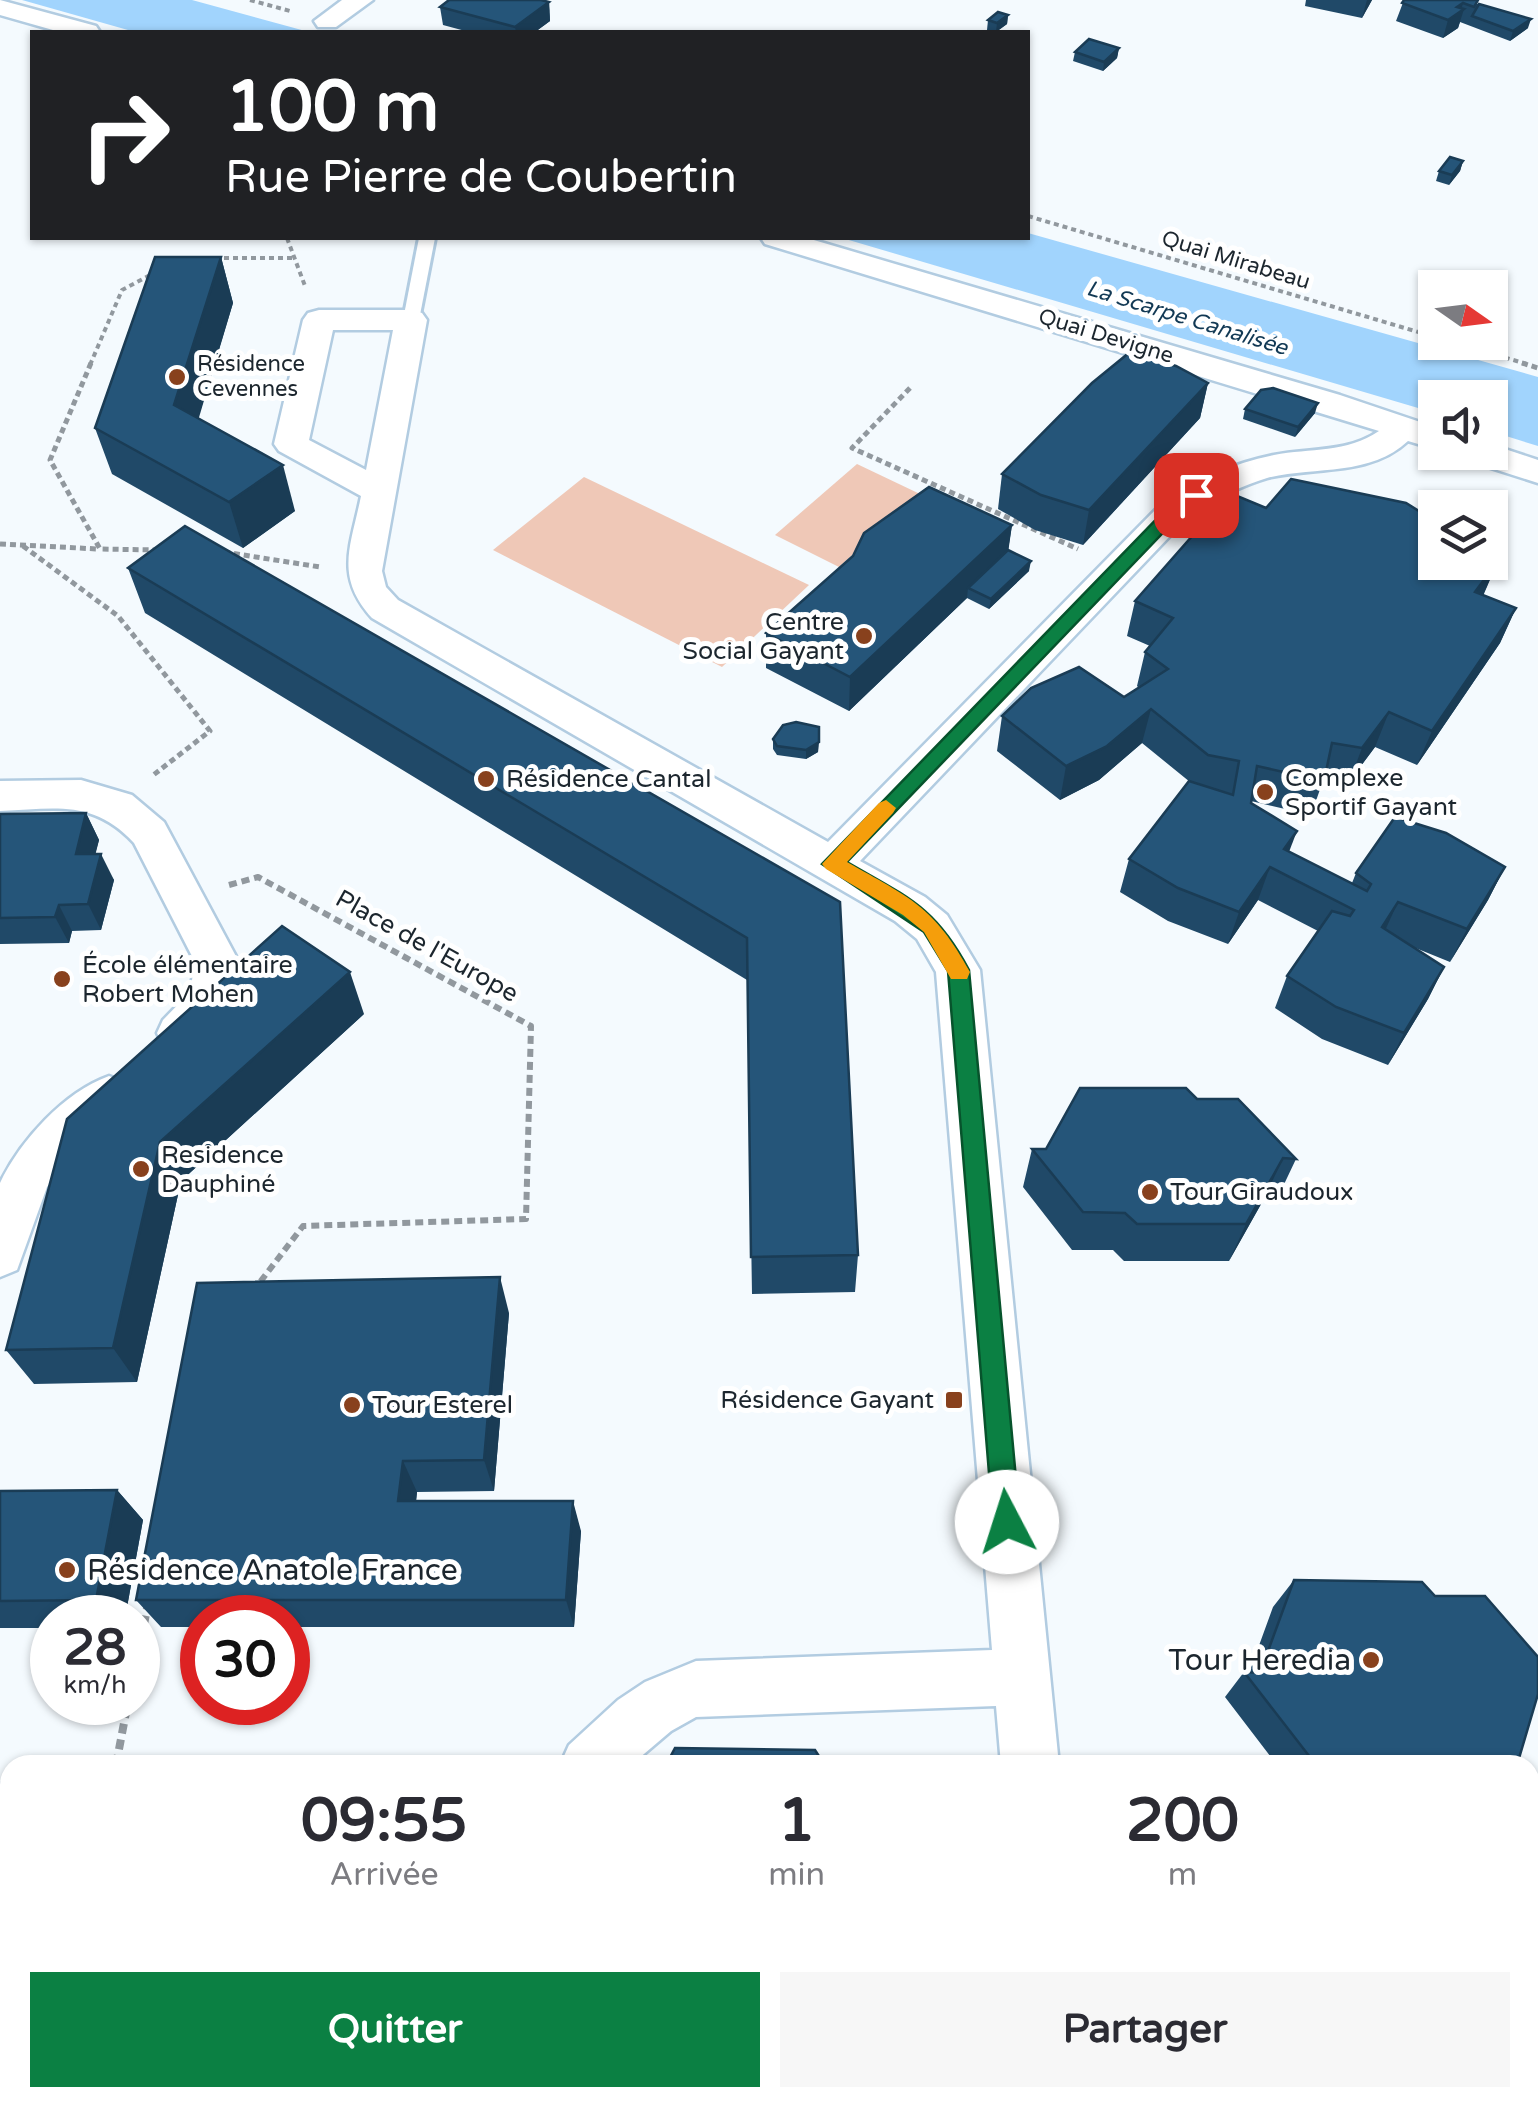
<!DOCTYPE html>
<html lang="fr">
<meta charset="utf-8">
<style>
body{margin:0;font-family:"Varela Round",sans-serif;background:#f7f7f7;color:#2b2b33;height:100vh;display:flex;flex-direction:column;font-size:38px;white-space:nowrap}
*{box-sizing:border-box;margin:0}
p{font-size:32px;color:#7c7c81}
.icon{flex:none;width:55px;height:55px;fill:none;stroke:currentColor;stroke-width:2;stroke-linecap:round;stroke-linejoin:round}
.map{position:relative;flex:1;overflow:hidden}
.sheet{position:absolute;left:0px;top:1755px;width:1540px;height:352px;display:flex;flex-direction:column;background:#fff;border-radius:30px 30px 0 0;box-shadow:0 2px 8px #0004}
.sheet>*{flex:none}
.hud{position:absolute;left:30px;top:30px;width:1000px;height:210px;border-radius:0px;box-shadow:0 2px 8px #0004;background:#202124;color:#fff;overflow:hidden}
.needle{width:65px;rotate:104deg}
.fabs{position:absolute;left:1418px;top:270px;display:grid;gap:20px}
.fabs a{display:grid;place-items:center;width:90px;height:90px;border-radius:0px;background:#fff;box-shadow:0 2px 8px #0004;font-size:50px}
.speed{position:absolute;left:30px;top:1595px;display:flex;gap:20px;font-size:50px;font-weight:700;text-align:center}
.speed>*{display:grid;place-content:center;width:130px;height:130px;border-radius:50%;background:#fff;box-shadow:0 2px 8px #0004;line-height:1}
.speed small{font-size:25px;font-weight:400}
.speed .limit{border:15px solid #d22;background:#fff;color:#111}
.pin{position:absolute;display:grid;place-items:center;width:85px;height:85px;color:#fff;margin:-42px;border-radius:20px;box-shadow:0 5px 15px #0006}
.me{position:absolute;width:110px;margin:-55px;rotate:355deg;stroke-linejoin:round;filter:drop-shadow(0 0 8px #0008)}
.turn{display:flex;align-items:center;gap:35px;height:210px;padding:0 30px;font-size:45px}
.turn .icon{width:130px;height:130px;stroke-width:2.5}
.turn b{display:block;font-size:70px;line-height:85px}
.eta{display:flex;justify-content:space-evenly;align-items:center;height:170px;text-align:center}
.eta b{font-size:60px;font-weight:700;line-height:70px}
.action{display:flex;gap:20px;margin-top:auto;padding:20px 30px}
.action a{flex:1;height:115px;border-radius:0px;background:#0b8043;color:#fff;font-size:40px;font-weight:700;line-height:115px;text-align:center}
.action a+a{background:#f7f7f7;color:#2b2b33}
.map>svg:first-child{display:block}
.green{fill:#efc8b7}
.water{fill:#a1d4fd}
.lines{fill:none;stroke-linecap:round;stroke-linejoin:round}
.lane-casing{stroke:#b2cce1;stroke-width:6}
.street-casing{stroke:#b2cce1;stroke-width:5}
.path-far3{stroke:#91989e;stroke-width:4;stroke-dasharray:5 4;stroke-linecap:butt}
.path-far2{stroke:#91989e;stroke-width:5;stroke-dasharray:6 4;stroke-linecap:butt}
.path-far1{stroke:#91989e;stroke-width:6;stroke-dasharray:8 5;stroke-linecap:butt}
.path{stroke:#91989e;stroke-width:8;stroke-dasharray:10 6;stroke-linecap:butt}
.lane{fill:#fff;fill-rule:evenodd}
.street{fill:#fff;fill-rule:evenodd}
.wall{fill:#204968}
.shaded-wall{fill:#1a3c55}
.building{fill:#255579;stroke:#1a3c55;stroke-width:2.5}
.route{fill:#0b8043;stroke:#07532c;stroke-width:2.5}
.slow{fill:#f59e0b}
.poi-dot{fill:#88411d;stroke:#fff;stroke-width:4}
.labels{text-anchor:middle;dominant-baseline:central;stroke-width:10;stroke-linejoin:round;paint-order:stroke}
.far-street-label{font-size:22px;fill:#1c262e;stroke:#fff}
.far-water-label{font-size:22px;font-style:italic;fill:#123954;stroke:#fff}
.far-poi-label{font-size:22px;fill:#1c262e;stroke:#fff;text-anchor:start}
.poi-label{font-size:25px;fill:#1c262e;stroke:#fff;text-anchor:start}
.street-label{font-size:25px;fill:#1c262e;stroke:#fff}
.near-poi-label{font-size:30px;fill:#1c262e;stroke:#fff;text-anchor:start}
</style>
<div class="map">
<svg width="1538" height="2107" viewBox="0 0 1538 2107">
<rect width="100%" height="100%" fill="#f4fafe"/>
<!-- green -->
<g class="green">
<polygon points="857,464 920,494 839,567 775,535"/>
<polygon points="584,477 809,585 722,667 493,550"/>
</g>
<!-- water -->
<g class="water">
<polygon points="22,0 192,0 309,32 135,32"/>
<polygon points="1028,233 1538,377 1538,446 1490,431 1490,398 1435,398 1435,413 842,238 1028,238"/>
</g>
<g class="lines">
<defs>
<polygon id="lane" points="419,238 435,238 419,320 411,325 403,320"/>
<g id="street">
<polygon points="0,0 96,26 100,32 60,32 0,15"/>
<polygon points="342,0 373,0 336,27 318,27 314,21"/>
<path d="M761,238h46l533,157 95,32v22l-27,-8c-38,36 -94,25 -141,37 -27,8 -53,22 -77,37l-330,346 65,36 22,18 33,55 79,795h-58l-5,-59 -300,11 -25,14 -40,34h-71l9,-20 49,-45 27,-18 51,-21 296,-11 -56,-678 -19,-33 -22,-18 -523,-303c-38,-42 -21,-72 -11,-122l-82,-45 -5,-7 29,-124 5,-7 11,-3h92l11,3 5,7 -45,251 4,16 12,13 430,242 338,-343c33,-21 69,-36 108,-44 36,-7 73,-2 105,-24l-614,-187zM333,330h60l-27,140 -57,-30z"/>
<polygon points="1490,444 1538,460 1538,483 1466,460 1461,452 1490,452"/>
<path d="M81,780l51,15 32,27 75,140c-1,38 -31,99 -76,84l-6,-13 6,-13 27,-28 5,-30 -61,-119c-41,-44 -79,-34 -134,-32v-30z"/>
<path d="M109,1076l16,6 7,13 -7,13 -48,43 -30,36 -30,83 -17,7v-94c20,-42 64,-91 109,-107z"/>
<polygon points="10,1783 10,1841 0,1842 0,1784"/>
<polygon points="155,2098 219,2098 218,2107 154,2107"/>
<polygon points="1400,2098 1477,2098 1481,2107 1404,2107"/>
</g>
</defs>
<!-- lane casing -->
<use href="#lane" class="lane-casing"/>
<!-- street casing -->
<use href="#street" class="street-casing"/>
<!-- path-far3 -->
<g class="path-far3">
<polyline points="250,0 290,11"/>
<polyline points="1028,216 1435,337"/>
<polyline points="287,238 305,286"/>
<polyline points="215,258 294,258"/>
<polyline points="1453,342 1530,365"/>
<polyline points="90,365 122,290 156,272"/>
</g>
<!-- path-far2 -->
<g class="path-far2">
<polyline points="91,363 50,460 100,549 157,550"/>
<polyline points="1522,363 1538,368"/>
<polyline points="910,388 852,448 1078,549"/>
<polyline points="0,544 98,549"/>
<polyline points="23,546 118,616 210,731 152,776"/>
<polyline points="224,552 320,567"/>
</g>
<!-- path-far1 -->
<polyline class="path-far1" points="229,885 258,877 531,1026 526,1219 303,1226 257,1286"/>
<!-- path -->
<g class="path">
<polyline points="138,1657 148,1603"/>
<polyline points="116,1765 128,1702"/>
</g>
<!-- lane -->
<use href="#lane" class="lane"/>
<!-- street -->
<use href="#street" class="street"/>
</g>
<!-- wall -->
<g class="wall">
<polygon points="1306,0 1372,0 1362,18 1305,6"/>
<polygon points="1404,0 1479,4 1528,28 1510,41 1460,22 1458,28 1443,38 1396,21"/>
<polygon points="549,2 550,21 535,32 469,32 443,25 440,7"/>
<polygon points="1008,15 1007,24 996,32 987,30 988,20"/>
<polygon points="1119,48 1117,58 1103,71 1073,61 1075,52"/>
<polygon points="1463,161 1460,171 1449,185 1436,181 1439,171"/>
<polygon points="221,257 233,303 198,418 295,511 243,548 112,474 95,428"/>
<polygon points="1208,383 1200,418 1083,545 1035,530 998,509 1002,474"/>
<polygon points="1245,409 1315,413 1295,437 1243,419"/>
<polygon points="1266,508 1498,561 1483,595 1516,608 1500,643 1417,765 1375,747 1349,782 1324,778 1311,815 1251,801 1251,803 1289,852 1352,883 1356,873 1505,867 1488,900 1450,962 1413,947 1444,967 1428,999 1388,1065 1322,1039 1275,1008 1287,976 1318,931 1258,900 1228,944 1168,921 1120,892 1129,859 1190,782 1142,743 1099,780 1060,800 997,751 1002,716 1124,697 1139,688 1137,686 1145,652 1150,646 1127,636 1135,601"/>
<polygon points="1012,525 1008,550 1029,571 989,609 967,598 849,711 766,668 766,633"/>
<polygon points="128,568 840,902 858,1255 855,1292 752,1294 747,980 145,613"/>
<polygon points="819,727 818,752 806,759 777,755 773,749 773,739"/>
<polygon points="86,813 99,840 95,854 114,880 101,930 72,931 69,943 0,944 0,814"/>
<polygon points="364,1014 181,1181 137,1382 34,1384 6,1350 67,1119"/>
<polygon points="1197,1099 1296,1159 1278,1197 1265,1197 1229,1261 1124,1261 1113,1250 1072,1250 1023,1187 1032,1149 1046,1149"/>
<polygon points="509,1313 494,1491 417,1492 416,1501 581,1531 574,1627 288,1627 288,1618 202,1618 202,1627 161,1627 136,1600"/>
<polygon points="117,1490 143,1520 125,1618 52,1618 52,1628 0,1628 0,1491"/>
<polygon points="1294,1580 1517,1765 1277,1765 1225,1697 1244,1672 1249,1673 1273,1607"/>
<rect x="0" y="1892" width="10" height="148"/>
</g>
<!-- shaded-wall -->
<g class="shaded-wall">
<polygon points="1367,0 1372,0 1362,18"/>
<polygon points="549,2 550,21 535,32 516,32 515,27"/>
<polygon points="1463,3 1461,11 1464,9 1458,28 1443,38 1448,20 1457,7"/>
<polygon points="1008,15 1007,24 996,32 997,23"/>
<polygon points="1531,19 1528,28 1510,41 1513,31"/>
<polygon points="1119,48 1117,58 1103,71 1104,62"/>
<polygon points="1463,161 1460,171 1449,185 1452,175"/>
<polygon points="221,257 233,303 189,451 174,405"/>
<polygon points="1208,383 1200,418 1083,545 1089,510"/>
<polygon points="1318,403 1315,413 1295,437 1298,427"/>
<polygon points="283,465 295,511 243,548 229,502"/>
<polygon points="1012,525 1007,560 968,588 967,598 849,711 850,677"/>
<polygon points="1031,561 1029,571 989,609 991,599"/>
<polygon points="1498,561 1483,596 1475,592"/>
<polygon points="1516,608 1500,643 1417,765 1432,731"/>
<polygon points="1151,709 1142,743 1099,780 1060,800 1066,766"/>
<polygon points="1389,712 1375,747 1349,782 1362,748"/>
<polygon points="819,742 818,752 806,759 806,750"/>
<polygon points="86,813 99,840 89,880 76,854"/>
<polygon points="1297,831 1284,865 1284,849"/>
<polygon points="101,854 114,880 101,930 88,904"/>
<polygon points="1270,867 1258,900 1228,944 1239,912"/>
<polygon points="1505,867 1488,900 1450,962 1467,929"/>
<polygon points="1398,902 1383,935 1382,927"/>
<polygon points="59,905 72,931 69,943 55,917"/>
<polygon points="1444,967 1428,999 1388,1065 1404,1033"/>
<polygon points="350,972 364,1014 181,1181 137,1382 113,1348 160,1142"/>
<polygon points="1283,1158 1265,1197 1229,1261 1246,1224"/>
<polygon points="500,1277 509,1313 494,1491 484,1460"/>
<polygon points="403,1461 417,1492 413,1531 398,1501"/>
<polygon points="117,1490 143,1520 125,1618 114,1618 96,1600"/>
<polygon points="573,1501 581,1531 574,1627 566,1600"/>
<polygon points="10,1950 10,2034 0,2030 0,1995"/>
</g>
<!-- building -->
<g class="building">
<polygon points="449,0 541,0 549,2 515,27 440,7"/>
<polygon points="1404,0 1478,0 1474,7 1463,3 1457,7 1464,9 1448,20 1402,3"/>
<polygon points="1479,4 1531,19 1513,31 1472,16"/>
<polygon points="998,12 1008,15 997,23 988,20"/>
<polygon points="1089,39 1119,48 1104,62 1075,52"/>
<polygon points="1450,157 1463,161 1452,175 1439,171"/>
<polygon points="155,257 221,257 174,405 283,465 229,502 95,428"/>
<polygon points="1130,352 1176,366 1208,383 1089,510 1041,495 1002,474 1092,383"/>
<polygon points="1273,388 1318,403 1298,427 1245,409 1261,390"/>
<polygon points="1291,479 1406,503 1435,521 1435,562 1490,562 1490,556 1498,561 1475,592 1516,608 1432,731 1389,712 1362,748 1332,743 1324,781 1257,766 1251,803 1297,831 1284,849 1367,891 1371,884 1356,873 1395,817 1446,833 1505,867 1467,929 1398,902 1382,927 1444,967 1404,1033 1336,1007 1287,976 1332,911 1350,916 1354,910 1270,867 1239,912 1178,888 1129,859 1189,781 1233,795 1239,761 1208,755 1151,709 1107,746 1066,766 1002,716 1031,688 1079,667 1124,697 1168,669 1145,652 1173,618 1135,601 1230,493 1266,508"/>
<polygon points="929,487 1012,525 850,677 766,633 853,556 864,533"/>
<polygon points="185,526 840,902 858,1255 751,1257 747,938 128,568"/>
<polygon points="1008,550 1031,561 991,599 968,588"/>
<polygon points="796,722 819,727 819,742 806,750 777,746 773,739 783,725"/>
<polygon points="86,813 76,854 101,854 88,904 59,905 55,917 0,918 0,814"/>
<polygon points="282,926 350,972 160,1142 113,1348 6,1350 67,1119"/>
<polygon points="1080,1088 1186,1088 1197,1099 1238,1099 1296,1159 1283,1158 1246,1224 1137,1224 1125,1213 1083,1212 1032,1149 1046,1149"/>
<polygon points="500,1277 484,1460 403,1461 398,1501 573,1501 566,1600 136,1600 197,1283"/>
<polygon points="117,1490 96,1600 0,1601 0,1491"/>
<polygon points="1294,1580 1422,1582 1435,1596 1485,1596 1538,1657 1538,1694 1517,1765 1371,1765 1368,1761 1313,1761 1244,1672 1260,1673"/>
<polygon points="675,1748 815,1750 824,1764 877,1765 666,1765"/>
<polygon points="0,1892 10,1892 10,1950 0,1995"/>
</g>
<!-- route -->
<path class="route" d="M1196,489l9,6 -21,16 -337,351c60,35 88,44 122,108l51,552 -4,9 -9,4 -10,-4 -4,-9 -45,-551 -24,-39 -102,-68 350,-361z"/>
<!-- slow -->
<path class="slow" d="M886,800l10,8 -3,5 -46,49c63,36 87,44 123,110l-3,7h-16l-27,-47 -21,-17 -77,-46 -4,-5 57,-61z"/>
<!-- markers -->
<g class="poi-dot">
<circle cx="177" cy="377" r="10"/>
<circle cx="864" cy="636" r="10"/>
<circle cx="486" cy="779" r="10"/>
<circle cx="1265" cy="792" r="10"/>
<circle cx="62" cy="979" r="10"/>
<circle cx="141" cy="1169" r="10"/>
<circle cx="1150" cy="1192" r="10"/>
<rect x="944" y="1390" width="20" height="20" rx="5"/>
<circle cx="352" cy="1405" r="10"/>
<circle cx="67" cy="1570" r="10"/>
<circle cx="1371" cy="1660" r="10"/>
</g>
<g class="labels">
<!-- far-street labels -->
<g class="far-street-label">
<text transform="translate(1236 260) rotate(17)">Quai Mirabeau</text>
<text transform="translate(1106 336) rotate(17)">Quai Devigne</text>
</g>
<!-- far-water labels -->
<g class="far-water-label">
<text transform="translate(1187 318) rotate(17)">La Scarpe Canalisée</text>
</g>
<!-- far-poi labels -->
<g class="far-poi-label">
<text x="197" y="364">Résidence<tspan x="197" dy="25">Cevennes</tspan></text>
</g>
<!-- poi labels -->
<g class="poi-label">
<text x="844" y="622" text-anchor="end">Centre<tspan x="844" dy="29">Social Gayant</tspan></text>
<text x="1285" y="778">Complexe<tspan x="1285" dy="29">Sportif Gayant</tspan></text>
<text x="506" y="779">Résidence Cantal</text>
<text x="82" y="965">École élémentaire<tspan x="82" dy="29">Robert Mohen</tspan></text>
<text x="161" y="1155">Residence<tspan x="161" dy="29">Dauphiné</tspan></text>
<text x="1170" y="1192">Tour Giraudoux</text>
<text x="934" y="1400" text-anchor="end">Résidence Gayant</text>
<text x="372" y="1405">Tour Esterel</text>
</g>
<!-- street labels -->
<g class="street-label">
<text transform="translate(427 946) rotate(29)">Place de l'Europe</text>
</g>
<!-- near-poi labels -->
<g class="near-poi-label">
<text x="87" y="1570">Résidence Anatole France</text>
<text x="1351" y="1660" text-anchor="end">Tour Heredia</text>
</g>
</g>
</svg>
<div class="fabs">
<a><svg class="needle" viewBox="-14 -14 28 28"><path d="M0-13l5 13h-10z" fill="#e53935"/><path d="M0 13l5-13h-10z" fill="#7c7c81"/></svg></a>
<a><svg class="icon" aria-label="sound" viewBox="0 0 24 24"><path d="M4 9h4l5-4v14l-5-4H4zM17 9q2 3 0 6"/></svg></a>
<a><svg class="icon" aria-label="layers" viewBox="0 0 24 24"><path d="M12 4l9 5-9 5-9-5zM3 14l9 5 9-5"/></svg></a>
</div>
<div class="speed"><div>28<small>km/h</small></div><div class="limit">30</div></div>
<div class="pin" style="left:1196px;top:495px;background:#d93025"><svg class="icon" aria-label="arrive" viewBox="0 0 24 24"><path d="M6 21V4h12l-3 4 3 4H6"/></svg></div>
<svg class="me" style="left:1007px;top:1522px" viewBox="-20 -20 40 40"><circle r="19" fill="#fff"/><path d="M0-13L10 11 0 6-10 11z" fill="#0b8043"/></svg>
<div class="hud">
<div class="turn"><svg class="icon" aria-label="right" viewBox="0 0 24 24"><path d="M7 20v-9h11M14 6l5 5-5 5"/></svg><div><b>100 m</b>Rue Pierre de Coubertin</div></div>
</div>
<section class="sheet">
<div class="eta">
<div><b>09:55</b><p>Arrivée</p></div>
<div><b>1</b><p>min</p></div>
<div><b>200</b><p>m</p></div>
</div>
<div class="action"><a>Quitter</a><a>Partager</a></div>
</section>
</div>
